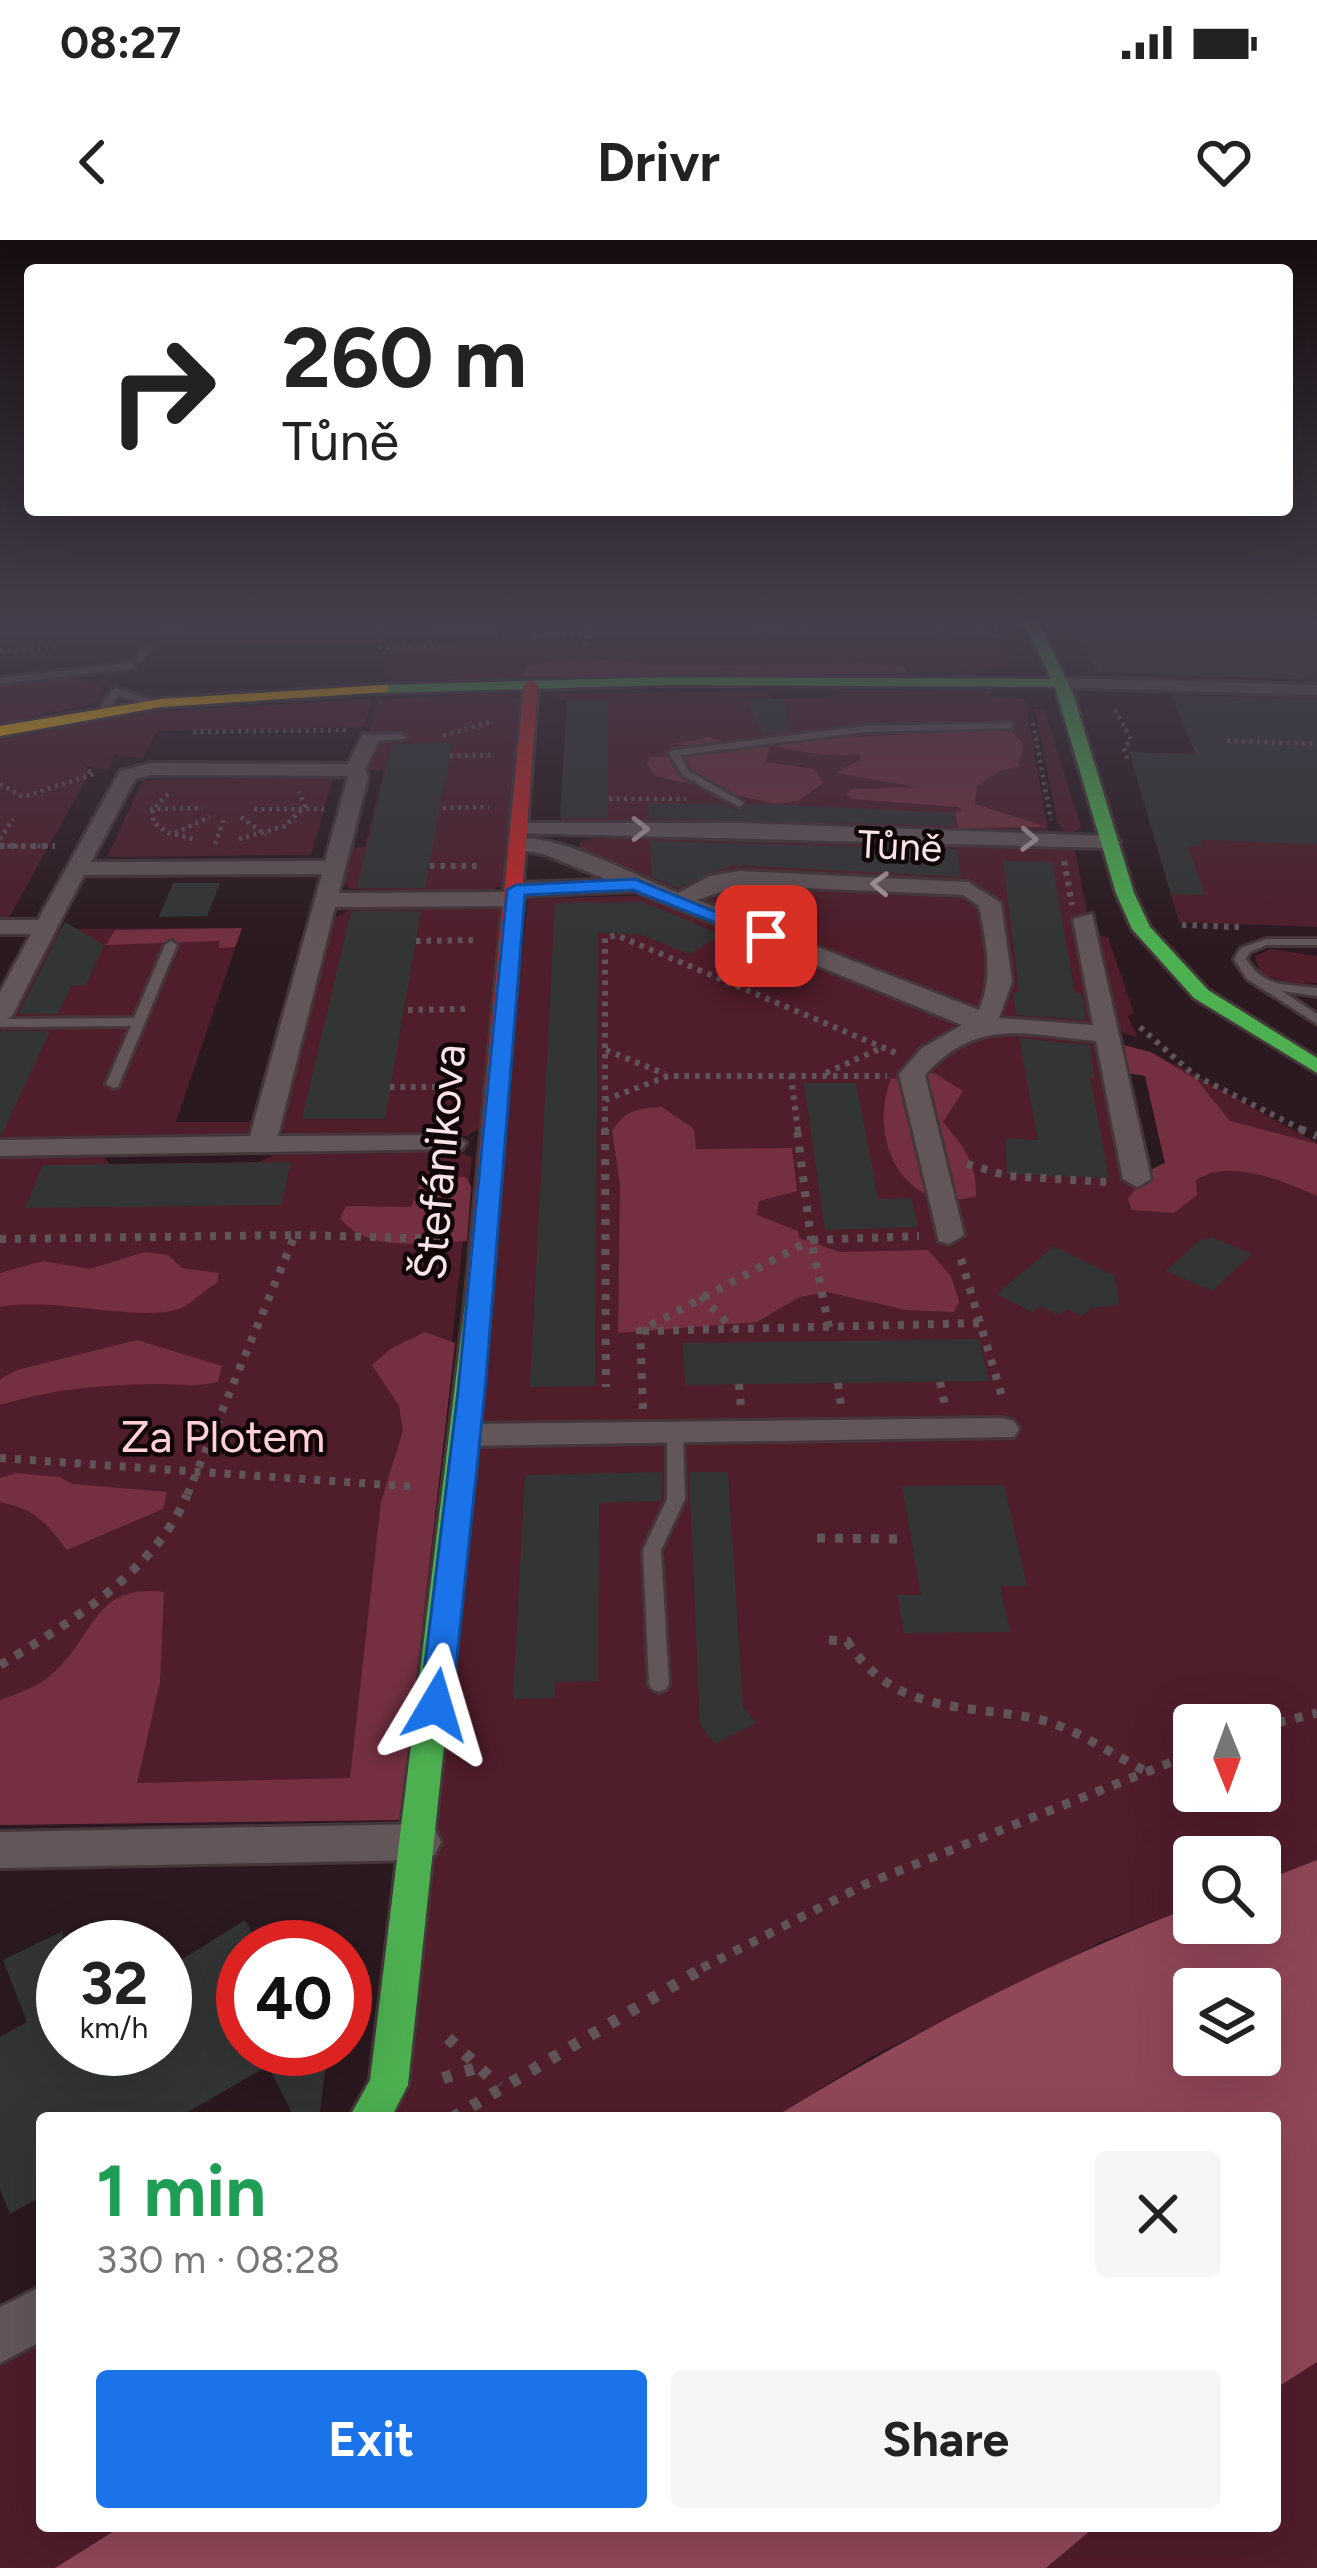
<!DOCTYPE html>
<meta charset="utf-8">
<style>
body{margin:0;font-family:Figtree,sans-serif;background:#f6f6f6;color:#222;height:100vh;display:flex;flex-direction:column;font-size:45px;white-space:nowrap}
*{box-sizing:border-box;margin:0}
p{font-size:39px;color:#767676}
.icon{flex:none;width:66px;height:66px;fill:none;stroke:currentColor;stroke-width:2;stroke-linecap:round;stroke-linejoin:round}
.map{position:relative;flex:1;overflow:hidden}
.side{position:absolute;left:36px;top:1872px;width:1245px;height:420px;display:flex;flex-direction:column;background:#fff;border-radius:12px;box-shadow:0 12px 48px #0002}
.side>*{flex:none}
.banner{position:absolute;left:24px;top:24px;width:1269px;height:252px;border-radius:12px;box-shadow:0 12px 48px #0002;background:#fff;color:#222;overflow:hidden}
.needle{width:78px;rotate:179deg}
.fabs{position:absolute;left:1173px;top:1464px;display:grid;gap:24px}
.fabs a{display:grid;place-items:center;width:108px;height:108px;border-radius:12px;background:#fff;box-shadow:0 12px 48px #0002;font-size:60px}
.speed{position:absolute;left:36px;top:1680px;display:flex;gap:24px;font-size:60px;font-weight:700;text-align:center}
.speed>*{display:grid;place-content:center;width:156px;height:156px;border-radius:50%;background:#fff;box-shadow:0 12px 48px #0002;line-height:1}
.speed small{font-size:30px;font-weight:400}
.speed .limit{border:18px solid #d22;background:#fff;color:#111}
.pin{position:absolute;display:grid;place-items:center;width:102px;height:102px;color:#fff;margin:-51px;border-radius:24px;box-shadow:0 6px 18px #0006}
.me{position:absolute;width:132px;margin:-66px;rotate:7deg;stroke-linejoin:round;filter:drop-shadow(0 0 9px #0008)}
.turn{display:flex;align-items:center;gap:42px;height:252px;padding:0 60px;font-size:54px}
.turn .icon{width:156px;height:156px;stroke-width:2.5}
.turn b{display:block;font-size:84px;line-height:102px}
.round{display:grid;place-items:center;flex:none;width:126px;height:126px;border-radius:12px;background:#f6f6f6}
.head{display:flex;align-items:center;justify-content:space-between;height:204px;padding:0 60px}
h1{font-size:72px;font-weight:700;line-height:90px;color:#1e9e55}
.action{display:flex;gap:24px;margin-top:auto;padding:24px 60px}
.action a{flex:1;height:138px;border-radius:12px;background:#1a73e8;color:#fff;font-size:48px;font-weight:700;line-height:138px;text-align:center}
.action a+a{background:#f6f6f6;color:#222}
.status{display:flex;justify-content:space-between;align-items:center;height:84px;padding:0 60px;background:#fff;direction:ltr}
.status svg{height:33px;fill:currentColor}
header{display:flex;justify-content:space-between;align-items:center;height:156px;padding:0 60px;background:#fff;font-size:54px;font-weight:700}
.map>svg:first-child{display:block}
.green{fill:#501d2a;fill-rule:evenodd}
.forest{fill:#743041}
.water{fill:#904758;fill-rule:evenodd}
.building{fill:#333535}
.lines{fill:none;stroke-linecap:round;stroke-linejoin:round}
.lane-casing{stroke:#443639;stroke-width:6}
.street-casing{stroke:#443639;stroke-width:6}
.fast-casing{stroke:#443639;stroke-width:6}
.slow-casing{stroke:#443639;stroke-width:6}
.jam-casing{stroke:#443639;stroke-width:6}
.path-far4{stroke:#615458;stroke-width:4.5;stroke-dasharray:3 4.5;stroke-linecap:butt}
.path-far3{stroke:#615458;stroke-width:6;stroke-dasharray:4.5 6;stroke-linecap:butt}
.path-far2{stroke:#615458;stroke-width:8;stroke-dasharray:6 9;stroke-linecap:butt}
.path-far1{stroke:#615458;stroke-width:9;stroke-dasharray:8 10;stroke-linecap:butt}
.path{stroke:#615458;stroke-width:12;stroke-dasharray:9 14;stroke-linecap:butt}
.lane{fill:#635659;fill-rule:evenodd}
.street{fill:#635659;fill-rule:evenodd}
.fast{fill:#4caf50;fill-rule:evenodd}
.slow{fill:#ffc107;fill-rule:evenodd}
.jam{fill:#c62828;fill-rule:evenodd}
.oneway{stroke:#ae9ca0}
.route{fill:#1a73e8;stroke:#114b97;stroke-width:3}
.labels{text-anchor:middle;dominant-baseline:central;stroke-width:9;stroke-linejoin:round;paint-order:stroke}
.far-street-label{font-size:39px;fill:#f8e3e6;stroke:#100507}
.street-label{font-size:45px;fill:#f8e3e6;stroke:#100507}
.park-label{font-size:45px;fill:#ffd0d8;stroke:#100507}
</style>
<div class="status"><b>08:27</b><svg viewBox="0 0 49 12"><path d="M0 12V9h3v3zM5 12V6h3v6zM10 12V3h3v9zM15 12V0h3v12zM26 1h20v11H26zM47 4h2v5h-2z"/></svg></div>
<header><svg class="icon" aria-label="back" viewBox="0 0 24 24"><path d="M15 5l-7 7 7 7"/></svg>Drivr<svg class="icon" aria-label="heart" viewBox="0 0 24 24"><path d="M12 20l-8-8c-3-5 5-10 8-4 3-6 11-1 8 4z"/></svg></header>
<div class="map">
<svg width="1317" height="2328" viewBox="0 0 1317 2328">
<rect width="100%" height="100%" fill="#2a191e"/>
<!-- green -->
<g class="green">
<polygon points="0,382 987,382 1010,426 954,433 395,440 385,435 391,404 13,407 0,402"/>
<polygon points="75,438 102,444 102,455 91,463 0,485 0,444"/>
<polygon points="838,451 988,451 992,457 1025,459 1048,590 561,583 567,461 559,460 559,454 768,452 770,459 839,458"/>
<polygon points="501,452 519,460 503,645 490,651 350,649 339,640 349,608 365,607 384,531 369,530 376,510 368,494 378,460"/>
<polygon points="372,459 364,487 157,491 142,519 114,514 107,531 84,526 90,532 7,681 0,682 0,500 136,473"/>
<polygon points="1035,469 1044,469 1081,587 1068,595 1058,584"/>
<polygon points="333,538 311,615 107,617 143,540"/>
<path d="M599,596l476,13 16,86 17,2 26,76 -6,3 10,22 -22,-8 23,154 26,-21 -20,-87 -17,-3 -6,-28c37,2 150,77 195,97v718l-57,22v-25h-66v49l-91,35 -230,115 -100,62h-380l135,-1219 133,-4 -82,-41 1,-12zM1194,1485h66v66h-66z"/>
<polygon points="1154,598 1317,604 1317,687 1179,682"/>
<polygon points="360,665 490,665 500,670 479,889 467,896 288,898 277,883 332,679"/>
<polygon points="242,688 176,882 254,882 250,894 0,901 0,794 51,689"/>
<polygon points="1271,709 1317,716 1317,743 1291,744 1260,733 1255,716"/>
<polygon points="282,911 459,911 472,918 400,1580 0,1585 0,915 101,912 109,924 258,922"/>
<polygon points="42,2089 42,2286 122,2286 55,2328 0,2328 0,2114"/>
<polygon points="1317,2122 1317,2328 1046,2328 1096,2286 1275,2286 1275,2149"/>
</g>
<!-- forest -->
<g class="forest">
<polygon points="585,418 662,426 866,423 907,428 905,433 523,436 528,425"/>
<path d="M969,483l41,7 13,13 -5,24 -17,3 -24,16 -2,18 72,23 -89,1 -3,-15 7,-3 -5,-3 -104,-8 -7,-5 6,-5 64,-2 -80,-14 24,-13v-6c-26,3 -58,-1 -85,-8l-4,-5 142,-7z"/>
<polygon points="709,497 740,506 771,505 765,522 814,529 824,542 798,561 775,564 655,536 647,524 649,517 704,515 698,507 675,504"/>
<polygon points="242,688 235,707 219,708 219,701 106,705 115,690"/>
<path d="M1122,805l29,7 46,28 33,41 87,23v52c-33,-15 -88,-38 -121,-16l1,15 -23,18 -42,-3 -4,-11 22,-29 15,-7 -20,-87 -17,-3z"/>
<path d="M934,833l29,18 -20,31c21,24 34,42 33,74 -72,21 -109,-57 -85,-117z"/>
<path d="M662,867l32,22 2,20 96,-1 5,43 -38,10 -2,14 41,16 1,7 41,14 88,-2 23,26 8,25 -5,11 -48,-2 -79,-18 -27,5 -43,25 -139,11 2,-149 -8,-53c14,-21 26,-23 50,-24z"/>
<path d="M432,937h34l5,10 -4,54c-41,2 -100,12 -127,-23l6,-12 65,1 8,-21z"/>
<path d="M145,1012l23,3 14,13 37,5 -2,10c-12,6 -19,15 -30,22 -32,22 -138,-10 -187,2v-34l43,-12 46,8z"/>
<path d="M425,1092l30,11 -55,477 -400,5v-125c18,-7 36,-12 51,-25 44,-37 41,-92 113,-83l-4,90 -23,101 213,-5 31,-276 22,-71 -4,-25 -27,-41 20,-17z"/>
<path d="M137,1100l85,26 -4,16c-22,5 -35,2 -57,2 -54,0 -109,5 -161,21v-26l17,-9z"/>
<path d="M16,1233l44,4 12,7 95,8 -4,17 -96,41c-22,-28 -30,-40 -67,-48v-24z"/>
</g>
<!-- water -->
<g class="water">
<path d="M1317,1620v502l-42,27v-271h-502c134,-82 274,-156 421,-212v17h66v-41zM1194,1749h66v66h-66z"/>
<polygon points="122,2286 1096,2286 1046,2328 55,2328"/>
</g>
<!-- building -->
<g class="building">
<polygon points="1068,382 1317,382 1317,440 1098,432"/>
<polygon points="1171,455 1317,459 1317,604 1200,600 1202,606 1188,606 1205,655 1171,654 1129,512 1196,514"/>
<polygon points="745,459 784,459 790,491 763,494"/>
<polygon points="567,460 608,460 608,578 560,578"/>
<polygon points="452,503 425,648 357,648 392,504"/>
<polygon points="648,563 724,564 737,571 748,564 767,564 954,573 955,586 649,578"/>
<polygon points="650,601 957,609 961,637 732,625 678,648 652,637"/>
<polygon points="1003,621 1052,622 1075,753 1082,753 1086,780 1016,775 1013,752 1019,751"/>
<polygon points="173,643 220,643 207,676 159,677"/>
<polygon points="643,662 722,695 689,714 639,694 598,693 595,1146 530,1147 555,663"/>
<polygon points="351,671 421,671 385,879 302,879"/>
<polygon points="65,682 104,705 86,745 72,745 58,774 18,774"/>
<polygon points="0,791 50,791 1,896 0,896"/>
<polygon points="1019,798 1090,805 1094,837 1090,837 1109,938 1007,934 1005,898 1038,900"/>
<polygon points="804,843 856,843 878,959 911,958 918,987 825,990"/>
<polygon points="291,922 281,965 25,968 43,925"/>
<polygon points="1212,997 1252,1014 1212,1051 1166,1031 1200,1000"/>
<polygon points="1054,1006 1115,1036 1119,1065 1092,1068 1082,1076 1067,1069 1059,1075 1040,1066 1032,1072 997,1054"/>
<polygon points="979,1099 989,1141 685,1145 683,1103"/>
<polygon points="662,1232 661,1261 599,1263 598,1441 556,1442 555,1458 513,1459 525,1235"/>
<polygon points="689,1232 728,1232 743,1467 756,1483 715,1504 700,1485"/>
<polygon points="1004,1245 1027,1346 1000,1346 1010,1392 904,1393 898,1355 921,1355 902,1246"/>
<polygon points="245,1680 260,1707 243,1707 243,1809 328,1809 319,1878 295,1878 268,1826 177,1878 42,1878 42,1956 10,1974 0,1950 0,1797 27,1782 3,1720 63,1691 63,1809 165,1809 165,1730"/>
</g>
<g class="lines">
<defs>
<g id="lane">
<polygon points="144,405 151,407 141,421 135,421"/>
<polygon points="131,423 135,426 134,428 0,444 0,438"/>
<polygon points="116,448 156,461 158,463 153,466 118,455 108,471 102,471 100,469 113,449"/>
<polygon points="1009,483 1012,484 1012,488 865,492 680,515 689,531 743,562 744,564 739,567 682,535 669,513 674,510 865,486"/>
<polygon points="401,494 406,497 404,499 370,501 365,498 370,495"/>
<path d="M1266,699h51v6h-50l-17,7 -4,7c19,29 39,25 71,29v8l-35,-5 35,23v10l-70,-45 -13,-20 7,-11z"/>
<polygon points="171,701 177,705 118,847 113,848 106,844 131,786 0,787 0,779 134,778 165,705"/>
<polygon points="675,1188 683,1194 685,1259 661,1310 669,1444 666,1449 659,1452 652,1449 649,1444 643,1310 667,1259 667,1194"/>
</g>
<g id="street">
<polygon points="1061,438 1317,445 1317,455 1055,447 1052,443"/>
<path d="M363,494l17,4 -15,32 3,7 -29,116 167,-1 10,-9 92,-3 -65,-26 -30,-5v-10c45,-7 122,37 165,54l32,-17 30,-5 228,11 33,21 11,79 -13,36 94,7 -20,-106 19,-5 59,265 -14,8 -14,-8 -27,-138c-70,-6 -118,-25 -171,34l39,160 -15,9 -10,-3 -40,-167 23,-26 40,-23 -327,-134 -111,5 -1,8 -8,2 -180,1 -57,229 174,-1 14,8 -4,6 -462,7v-16l250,-4 72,-262 -238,1 -72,141 -12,7v-31l31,-58h-31v-14h38l82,-149 31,-8 197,1zM151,535l197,1v1l-23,84 -234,1 44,-83zM740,645l223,10 16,11c7,36 15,70 0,104l-282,-110z"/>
<polygon points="523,583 741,583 1109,596 1120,602 1109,608 516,593 516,585"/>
<polygon points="1002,1178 1014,1181 1019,1189 1014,1197 467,1206 450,1195 467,1184"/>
<polygon points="420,1584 435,1589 441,1602 435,1615 420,1620 0,1628 0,1592"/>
<polygon points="42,2046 42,2101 0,2123 0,2067"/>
</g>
<g id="fast">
<polygon points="1024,382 1038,382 1073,454 1134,653 1150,687 1208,750 1317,818 1317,833 1194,758 1132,689 1116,653 1055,447 669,445 383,453 376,449 383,445 669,437 1051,439"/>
<polygon points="478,1056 491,1064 408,1845 391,1878 349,1878 370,1840 465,1064"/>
</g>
<polygon id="slow" points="383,445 388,446 388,452 161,467 0,496 0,486 161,459"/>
<polygon id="jam" points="531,440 538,444 491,1064 478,1072 465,1064 524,444"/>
</defs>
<!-- lane casing -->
<use href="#lane" class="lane-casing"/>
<!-- street casing -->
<use href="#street" class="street-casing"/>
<!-- fast casing -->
<use href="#fast" class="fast-casing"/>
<!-- slow casing -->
<use href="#slow" class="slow-casing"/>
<!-- jam casing -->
<use href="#jam" class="jam-casing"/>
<!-- path-far4 -->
<g class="path-far4">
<polyline points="439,382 438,391 494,390 493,397 585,395"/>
<polyline points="743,382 774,387 778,398"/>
<polyline points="899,382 915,382"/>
<polyline points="936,382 946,401"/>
<polyline points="966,382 994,389"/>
<polyline points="991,382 1001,399"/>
<polyline points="774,387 823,382"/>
<polyline points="159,394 197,382"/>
<polyline points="585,406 589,382"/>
<polyline points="379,407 459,406"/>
<polyline points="379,409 383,382"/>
<polyline points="0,411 58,408"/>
<polyline points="1115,470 1131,499 1124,508 1127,519"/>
<polyline points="1033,483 1051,580"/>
<polyline points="193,492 346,490"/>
<polyline points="443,496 492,481"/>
<polyline points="1227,501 1317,504"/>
<polyline points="450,516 494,515"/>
<polyline points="0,544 23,557 94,534 84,528"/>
<polyline points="168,554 153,569 153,582 168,593 194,599"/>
<polyline points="609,559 686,559"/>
<polyline points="443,568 489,567"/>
<polyline points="150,569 203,568"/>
<polyline points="254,569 324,569"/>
<polyline points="241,577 266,595"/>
<polyline points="175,593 210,577"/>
<polyline points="0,599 13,579"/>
<polyline points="239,599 285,586 305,566 299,552"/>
<polyline points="215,604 224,579"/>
<polyline points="0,606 55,606"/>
</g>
<!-- path-far3 -->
<g class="path-far3">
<polyline points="0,606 55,606"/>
<polyline points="1064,621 1072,665"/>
<polyline points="430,626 481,626"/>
<polyline points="1182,685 1239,687"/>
<polyline points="416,701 478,700"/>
<polyline points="408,770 466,769"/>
<polyline points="1140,787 1194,835 1307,892"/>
<polyline points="606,810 665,834"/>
<polyline points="826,833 881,808"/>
<polyline points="791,836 887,836"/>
<polyline points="390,847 459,847"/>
<polyline points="605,860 668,836 791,836 798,892"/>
<polyline points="605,892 605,698 616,695 896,813"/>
</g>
<!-- path-far2 -->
<g class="path-far2">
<polyline points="605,889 606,1147"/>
<polyline points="1300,889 1317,896"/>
<polyline points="967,924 1008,936 1106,942"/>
<polyline points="295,995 449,999"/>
<polyline points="0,999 295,995 186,1258"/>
<polyline points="961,1019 1003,1160"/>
<polyline points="701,1056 733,1089"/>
<polyline points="829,1087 811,1000 919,996"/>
<polyline points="643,1091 984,1083"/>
<polyline points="940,1142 945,1165"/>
<polyline points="838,1143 841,1166"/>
<polyline points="739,1144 741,1167"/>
<polyline points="643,1169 640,1091 811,1000 797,889"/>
<polyline points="0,1218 418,1247"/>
</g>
<!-- path-far1 -->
<g class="path-far1">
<polyline points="817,1298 907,1299"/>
<path d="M829,1400l18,1c48,74 114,62 190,78 36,7 75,36 109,52"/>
<path d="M0,1425c67,-40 156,-95 187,-170"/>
<polyline points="1260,1487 1317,1473"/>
<polyline points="702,1728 866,1644 1194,1513"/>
</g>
<!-- path -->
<g class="path">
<polyline points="448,1798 499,1846"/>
<polyline points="443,1838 476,1828"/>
<polyline points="452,1878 708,1725"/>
</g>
<!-- lane -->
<use href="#lane" class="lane"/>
<!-- street -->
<use href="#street" class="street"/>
<!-- fast -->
<use href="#fast" class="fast"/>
<!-- slow -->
<use href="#slow" class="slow"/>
<!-- jam -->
<use href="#jam" class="jam"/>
</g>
<!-- one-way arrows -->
<defs><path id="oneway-chevron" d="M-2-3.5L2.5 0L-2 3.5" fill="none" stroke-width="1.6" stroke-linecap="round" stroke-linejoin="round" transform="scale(3)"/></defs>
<g class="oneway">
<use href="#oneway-chevron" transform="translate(640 589)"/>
<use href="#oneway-chevron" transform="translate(1029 599) rotate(2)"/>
<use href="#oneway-chevron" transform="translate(880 644) rotate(-178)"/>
</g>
<!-- sky -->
<linearGradient id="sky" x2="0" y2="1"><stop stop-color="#170e10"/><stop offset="0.54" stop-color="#443e4c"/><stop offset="1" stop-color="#443e4c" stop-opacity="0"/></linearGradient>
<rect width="1317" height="708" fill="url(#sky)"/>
<!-- route -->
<polygon class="route" points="635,639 775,696 759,700 633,650 525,655 485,1151 452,1465 436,1478 420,1465 458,1151 507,650 516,645"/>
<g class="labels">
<!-- far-street labels -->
<g class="far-street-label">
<text transform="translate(900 606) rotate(3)">Tůně</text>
</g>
<!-- street labels -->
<g class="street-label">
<text transform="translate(439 922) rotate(-85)">Štefánikova</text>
</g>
<!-- park labels -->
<g class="park-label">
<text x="223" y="1196">Za Plotem</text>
</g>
</g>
</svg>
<div class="fabs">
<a><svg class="needle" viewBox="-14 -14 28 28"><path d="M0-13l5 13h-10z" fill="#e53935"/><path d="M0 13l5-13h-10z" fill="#767676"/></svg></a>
<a><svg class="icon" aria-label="search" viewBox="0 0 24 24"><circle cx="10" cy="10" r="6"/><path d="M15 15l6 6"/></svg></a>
<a><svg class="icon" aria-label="layers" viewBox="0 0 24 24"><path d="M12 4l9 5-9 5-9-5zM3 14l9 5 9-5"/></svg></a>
</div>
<div class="speed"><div>32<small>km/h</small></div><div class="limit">40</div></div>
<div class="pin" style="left:766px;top:696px;background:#d93025"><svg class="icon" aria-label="arrive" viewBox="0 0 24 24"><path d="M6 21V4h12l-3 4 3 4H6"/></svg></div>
<svg class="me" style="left:436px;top:1465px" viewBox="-20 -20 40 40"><path d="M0-17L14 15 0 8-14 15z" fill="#1a73e8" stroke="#fff" stroke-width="4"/></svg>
<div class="banner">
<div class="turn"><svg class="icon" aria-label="right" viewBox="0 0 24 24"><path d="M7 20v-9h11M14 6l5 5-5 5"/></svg><div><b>260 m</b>Tůně</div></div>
</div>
<section class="side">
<div class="head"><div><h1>1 min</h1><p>330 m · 08:28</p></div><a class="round"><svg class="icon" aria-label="close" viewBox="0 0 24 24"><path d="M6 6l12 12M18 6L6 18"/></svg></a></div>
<div class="action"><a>Exit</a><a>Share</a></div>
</section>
</div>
